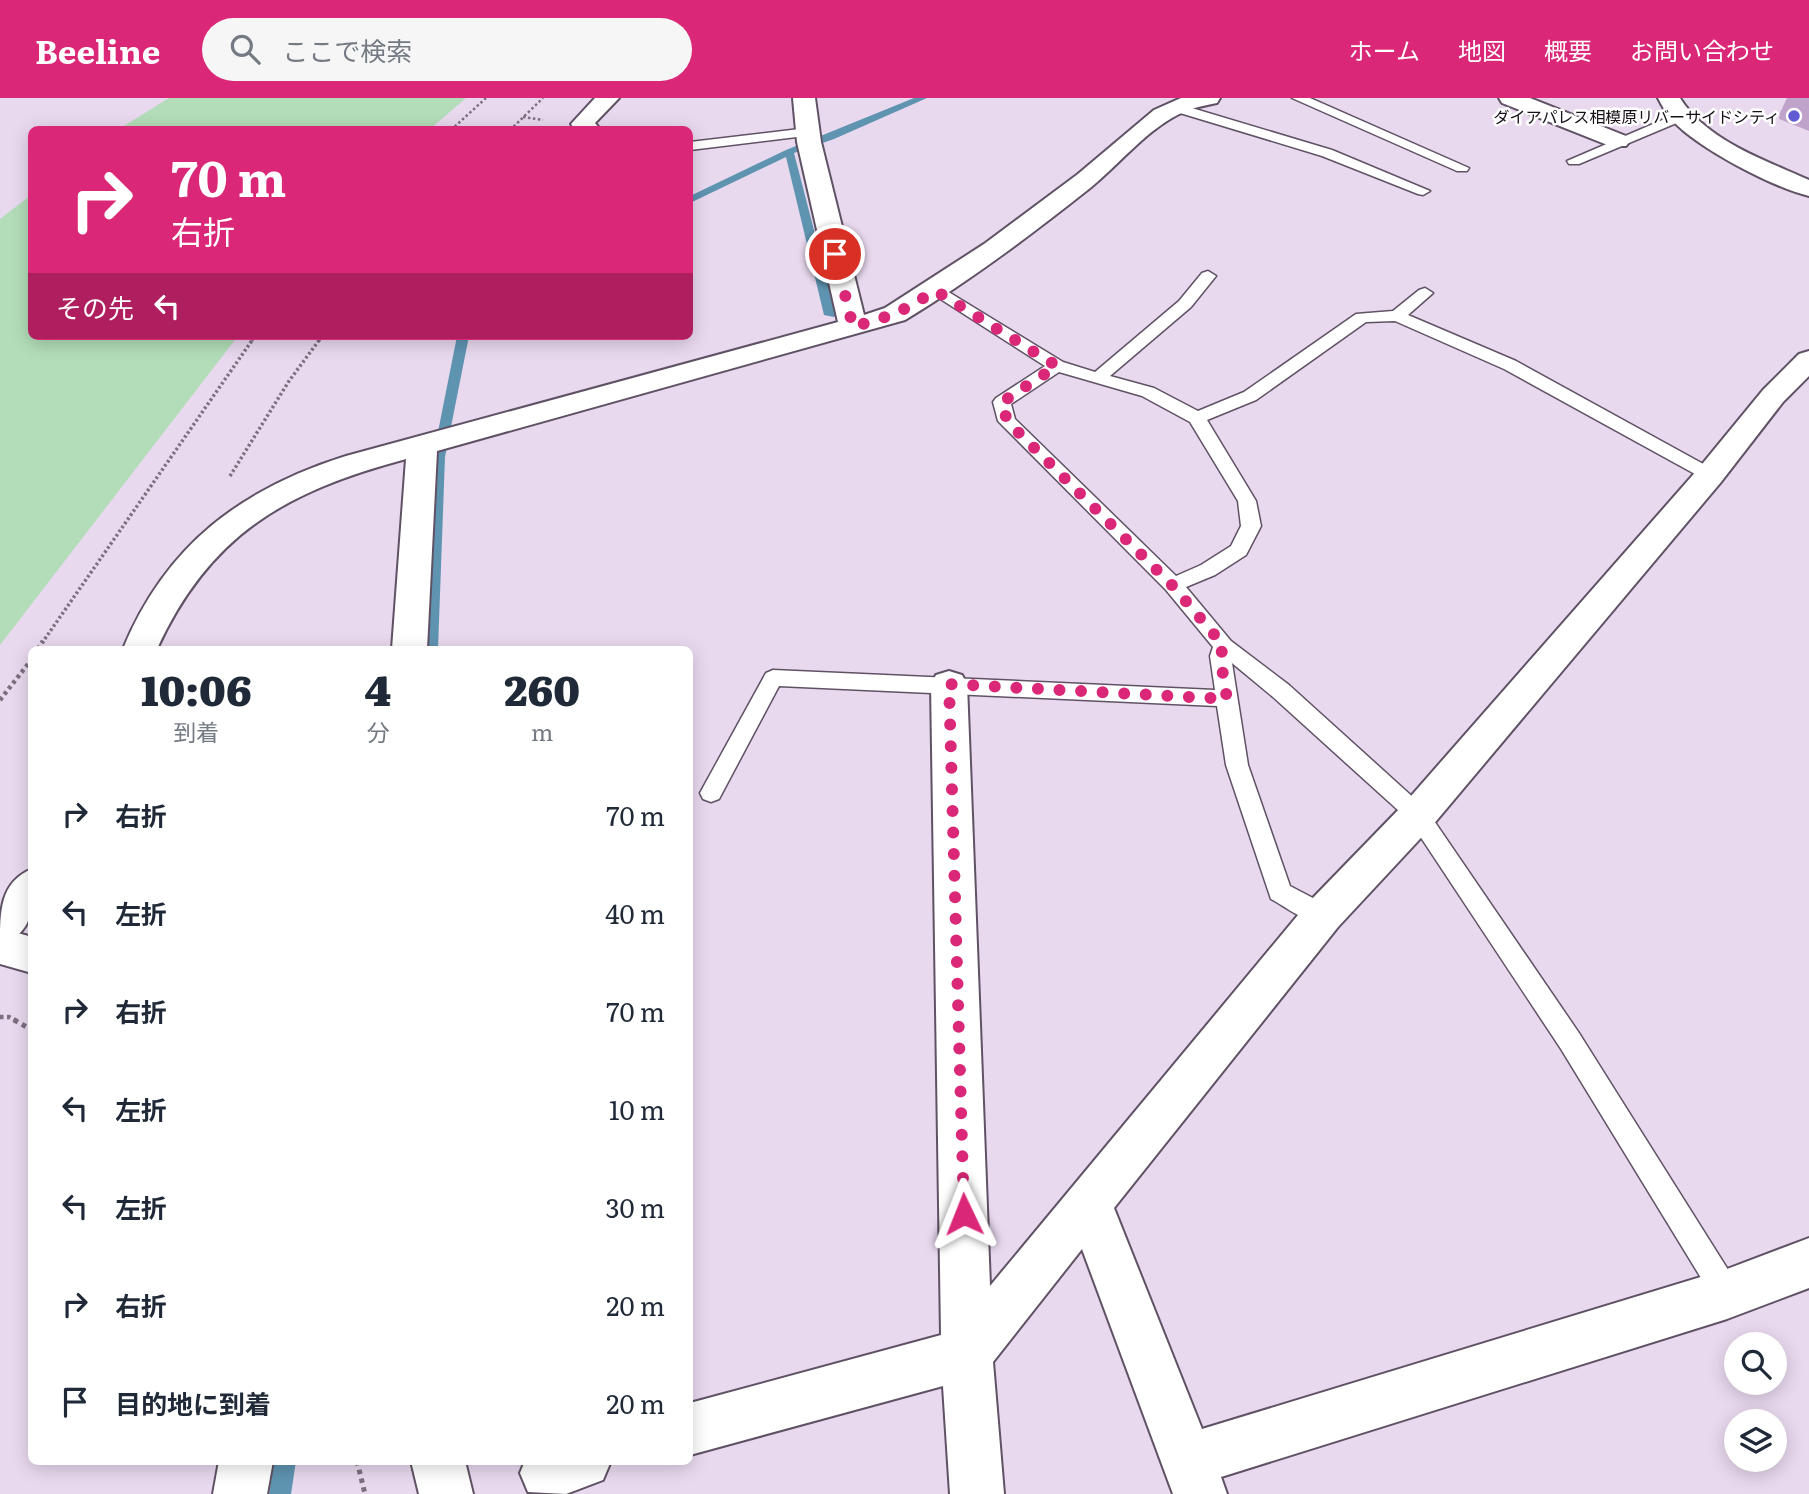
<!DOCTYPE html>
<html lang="ja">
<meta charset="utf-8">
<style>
body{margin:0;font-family:Literata,"Noto Sans JP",serif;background:#f6f6f7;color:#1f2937;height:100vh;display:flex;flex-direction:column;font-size:26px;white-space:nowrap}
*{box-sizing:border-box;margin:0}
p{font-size:23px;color:#747a83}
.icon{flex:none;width:38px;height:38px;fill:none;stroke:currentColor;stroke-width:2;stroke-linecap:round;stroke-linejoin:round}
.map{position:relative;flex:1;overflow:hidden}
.panel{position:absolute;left:28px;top:548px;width:665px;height:819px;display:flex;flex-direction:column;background:#fff;border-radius:10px;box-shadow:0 4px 18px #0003}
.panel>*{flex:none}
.top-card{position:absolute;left:28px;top:28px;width:665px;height:214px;border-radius:10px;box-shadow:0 4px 18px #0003;background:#db2777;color:#fff;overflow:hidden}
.fabs{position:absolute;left:1724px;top:1234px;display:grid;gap:14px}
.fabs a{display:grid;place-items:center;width:63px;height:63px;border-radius:50%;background:#fff;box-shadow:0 4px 18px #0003;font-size:35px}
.pin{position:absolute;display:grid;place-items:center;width:60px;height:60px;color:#fff;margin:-30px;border:4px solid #fff;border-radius:50%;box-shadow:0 2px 7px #0007}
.me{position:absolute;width:77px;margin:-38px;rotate:358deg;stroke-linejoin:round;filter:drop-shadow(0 0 5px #0008)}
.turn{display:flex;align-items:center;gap:24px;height:147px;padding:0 28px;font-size:32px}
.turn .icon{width:91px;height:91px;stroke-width:2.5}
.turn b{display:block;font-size:49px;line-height:60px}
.then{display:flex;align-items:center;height:66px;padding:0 28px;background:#0003;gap:14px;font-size:26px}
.eta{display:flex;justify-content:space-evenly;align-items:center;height:119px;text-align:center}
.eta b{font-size:42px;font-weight:800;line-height:49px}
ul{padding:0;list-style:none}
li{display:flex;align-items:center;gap:21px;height:98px;padding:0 28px}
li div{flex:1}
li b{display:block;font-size:26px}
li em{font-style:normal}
header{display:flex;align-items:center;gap:42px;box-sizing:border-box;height:98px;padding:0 35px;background:#db2777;color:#fff}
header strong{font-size:33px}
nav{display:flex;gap:38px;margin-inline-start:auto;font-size:24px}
.search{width:490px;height:63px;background:#f6f6f7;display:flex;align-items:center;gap:18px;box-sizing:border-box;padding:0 24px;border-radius:38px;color:#747a83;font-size:26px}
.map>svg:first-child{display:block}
.green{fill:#b3ddb8}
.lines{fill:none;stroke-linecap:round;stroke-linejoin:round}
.stream{fill:#5f94b1;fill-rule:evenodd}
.lane-casing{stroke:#605265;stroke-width:3}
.street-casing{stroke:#605265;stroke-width:4}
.primary-casing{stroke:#605265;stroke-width:4}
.path-far3{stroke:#7a707e;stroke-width:2.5;stroke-dasharray:2.5 2.5;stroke-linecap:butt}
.path-far2{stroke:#7a707e;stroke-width:3.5;stroke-dasharray:2.5 2.5;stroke-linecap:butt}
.path-far1{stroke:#7a707e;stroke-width:4.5;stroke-dasharray:3.5 3.5;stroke-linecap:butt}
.path{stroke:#7a707e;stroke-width:5;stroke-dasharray:4.5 4.5;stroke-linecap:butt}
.lane{fill:#fff;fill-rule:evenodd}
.street{fill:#fff;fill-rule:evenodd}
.primary{fill:#fff;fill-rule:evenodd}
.wall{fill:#c0a3ca}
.route{stroke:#db2777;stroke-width:12;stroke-dasharray:0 21.6}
.poi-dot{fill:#625ad3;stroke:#fff;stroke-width:2.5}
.labels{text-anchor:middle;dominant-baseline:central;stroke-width:5;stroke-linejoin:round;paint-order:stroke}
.far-poi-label{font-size:16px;fill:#161118;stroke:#fff;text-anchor:end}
</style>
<header>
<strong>Beeline</strong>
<div class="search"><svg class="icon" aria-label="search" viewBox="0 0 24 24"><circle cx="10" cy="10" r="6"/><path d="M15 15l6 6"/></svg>ここで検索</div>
<nav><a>ホーム</a><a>地図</a><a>概要</a><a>お問い合わせ</a></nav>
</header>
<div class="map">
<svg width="1809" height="1396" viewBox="0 0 1809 1396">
<rect width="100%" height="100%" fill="#e9d9ef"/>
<!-- green -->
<g class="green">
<polygon points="169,0 466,0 430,31 119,31"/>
<polygon points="31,97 32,238 238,238 0,547 0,121"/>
</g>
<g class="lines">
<!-- stream -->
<g class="stream">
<polygon points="914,0 927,0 834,41 794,55 836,217 834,219 824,217 786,59 690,105 690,98 786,52"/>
<polygon points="457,238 469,238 445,359 438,551 424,551 433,359"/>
<polygon points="274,1363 296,1363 291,1396 269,1396"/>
</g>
<defs>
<g id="lane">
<polygon points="1292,0 1310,0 1469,70 1467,73 1457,73"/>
<polygon points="1175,5 1332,52 1430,93 1423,97 1418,96 1322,58 1170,12 1170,6"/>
<polygon points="1681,14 1686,15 1686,21 1579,66 1569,66 1567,63"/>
<polygon points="808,30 815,34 813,37 690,52 690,44"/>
<path d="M1208,173l8,5 -25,31 -81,69 44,12 44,23 46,-19 112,-78 37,-3 26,-21 6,-2 8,5 -25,22 108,46 200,110 3,4 -3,4h-12l-200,-110 -109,-48 -29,1 -110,78 -49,20 49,81 5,25 -15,29 -31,20 -29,12 45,54 58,44 137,124 153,224 158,251 5,10 -5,10 -10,5 -10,-5 -156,-255 -151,-228 -137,-124 -41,-34 16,102 42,121 42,22 3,7 -3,7c-19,7 -44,-14 -61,-23l-45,-134 -9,-59 -438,-20 -60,113 -8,3 -8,-3 -3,-6 66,-120 7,-3 442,20 -5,-34 3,-9 -47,-57 -168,-169 -5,-19 3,-4 49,-32 -117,-75 2,-3h12l121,74 32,10 84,-71 23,-28zM1059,274l83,24 48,26 48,79 3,25 -10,20 -30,19 -25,11 -161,-157 -4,-15z"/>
</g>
<g id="street">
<polygon points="595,0 619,0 595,25 601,32 575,32 571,26"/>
<path d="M793,0h22l6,44 43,173 21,-7 99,-64 94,-70 76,-64 27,-12h39l-3,5c-10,2 -21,4 -31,8 -39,16 -68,56 -101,81 -58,46 -117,90 -180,128l-468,131 -10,198h-35l14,-190c-119,32 -196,74 -249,190h-34c43,-104 118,-160 223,-193l492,-134 -41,-180z"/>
<polygon points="1499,0 1530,0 1626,38 1630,43 1626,48 1610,48 1502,5"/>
<path d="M1658,0h22c27,43 85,62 129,82v16c-37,-9 -111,-48 -136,-75 -6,-7 -11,-15 -15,-23z"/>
<polygon points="1809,253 1809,278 1783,304 1721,384 1432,728 1338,829 1114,1110 1202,1331 1727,1171 1809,1140 1809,1190 1727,1221 1221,1379 1227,1396 1173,1396 1082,1151 993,1264 1004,1396 950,1396 943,1288 690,1357 690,1305 941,1237 931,586 936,577 949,573 962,577 967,586 990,1188 1308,805 1404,706 1699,370 1763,292 1799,256"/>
<path d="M32,771c0,34 6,62 -32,76 0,-34 0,-63 32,-76z"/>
<polygon points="219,1363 273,1363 267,1396 213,1396"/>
<polygon points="525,1363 611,1363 603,1382 566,1396 528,1394 520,1375"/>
</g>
<g id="primary">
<polygon points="0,830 32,839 32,875 0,866"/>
<polygon points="411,1363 465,1363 473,1396 419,1396"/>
</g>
</defs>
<!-- lane casing -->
<use href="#lane" class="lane-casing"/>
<!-- street casing -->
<use href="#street" class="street-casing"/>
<!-- primary casing -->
<use href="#primary" class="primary-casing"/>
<!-- path-far3 -->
<g class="path-far3">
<polyline points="523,19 543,22"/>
<polyline points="451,32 486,0"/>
<polyline points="510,32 543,0"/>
<polyline points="252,243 255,238"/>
<polyline points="319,243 322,238"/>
</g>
<!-- path-far2 -->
<g class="path-far2">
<polyline points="230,378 289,283 320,241"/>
<polyline points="42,545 253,241"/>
</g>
<!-- path-far1 -->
<g class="path-far1">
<polyline points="38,551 43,543"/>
<polyline points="0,602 32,561"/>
<polyline points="0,919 9,919 17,923"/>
</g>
<!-- path -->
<g class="path">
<polyline points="14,922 32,932"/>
<polyline points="357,1363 365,1396"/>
</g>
<!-- lane -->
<use href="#lane" class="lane"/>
<!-- street -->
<use href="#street" class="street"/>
<!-- primary -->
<use href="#primary" class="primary"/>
</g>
<!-- wall -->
<polygon class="wall" points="1787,0 1809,0 1809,33 1779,21 1780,15"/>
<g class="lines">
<!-- route -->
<polyline class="route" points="835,156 853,229 895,216 936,193 1057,268 1002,304 1007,323 1172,487 1224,548 1220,558 1227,601 949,586 964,1116"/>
</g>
<!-- markers -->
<circle class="poi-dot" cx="1794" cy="18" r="7"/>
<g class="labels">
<!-- far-poi labels -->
<g class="far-poi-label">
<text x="1780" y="18">ダイアパレス相模原リバーサイドシティ</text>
</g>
</g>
</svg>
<div class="fabs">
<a><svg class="icon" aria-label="search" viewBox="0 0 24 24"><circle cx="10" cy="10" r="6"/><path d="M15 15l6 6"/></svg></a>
<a><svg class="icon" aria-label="layers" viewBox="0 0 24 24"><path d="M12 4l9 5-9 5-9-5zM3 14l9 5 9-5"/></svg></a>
</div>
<div class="pin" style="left:835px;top:156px;background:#d93025"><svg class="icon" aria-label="arrive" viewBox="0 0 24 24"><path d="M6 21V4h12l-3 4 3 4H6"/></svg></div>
<svg class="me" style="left:964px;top:1116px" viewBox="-20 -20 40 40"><path d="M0-17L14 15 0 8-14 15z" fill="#db2777" stroke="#fff" stroke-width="4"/></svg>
<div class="top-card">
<div class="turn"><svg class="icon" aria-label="right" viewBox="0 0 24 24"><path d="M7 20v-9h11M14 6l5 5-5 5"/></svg><div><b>70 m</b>右折</div></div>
<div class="then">その先<svg class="icon" aria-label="left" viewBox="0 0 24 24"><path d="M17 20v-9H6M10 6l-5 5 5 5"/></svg></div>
</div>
<section class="panel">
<div class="eta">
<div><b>10:06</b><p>到着</p></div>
<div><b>4</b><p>分</p></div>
<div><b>260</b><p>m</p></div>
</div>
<ul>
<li><svg class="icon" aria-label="right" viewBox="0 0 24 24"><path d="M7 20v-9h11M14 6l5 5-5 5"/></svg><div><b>右折</b></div><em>70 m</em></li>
<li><svg class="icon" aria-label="left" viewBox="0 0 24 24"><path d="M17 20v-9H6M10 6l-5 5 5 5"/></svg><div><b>左折</b></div><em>40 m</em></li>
<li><svg class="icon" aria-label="right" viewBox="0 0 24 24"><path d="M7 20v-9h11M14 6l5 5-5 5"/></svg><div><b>右折</b></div><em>70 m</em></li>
<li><svg class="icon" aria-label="left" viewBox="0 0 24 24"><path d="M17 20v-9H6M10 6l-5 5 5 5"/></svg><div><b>左折</b></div><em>10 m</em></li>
<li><svg class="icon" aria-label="left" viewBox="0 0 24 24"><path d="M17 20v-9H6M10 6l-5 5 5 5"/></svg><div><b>左折</b></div><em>30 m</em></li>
<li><svg class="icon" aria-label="right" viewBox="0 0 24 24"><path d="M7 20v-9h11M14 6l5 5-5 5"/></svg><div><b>右折</b></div><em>20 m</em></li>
<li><svg class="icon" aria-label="arrive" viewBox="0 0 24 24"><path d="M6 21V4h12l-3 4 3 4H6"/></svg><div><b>目的地に到着</b></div><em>20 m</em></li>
</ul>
</section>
</div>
